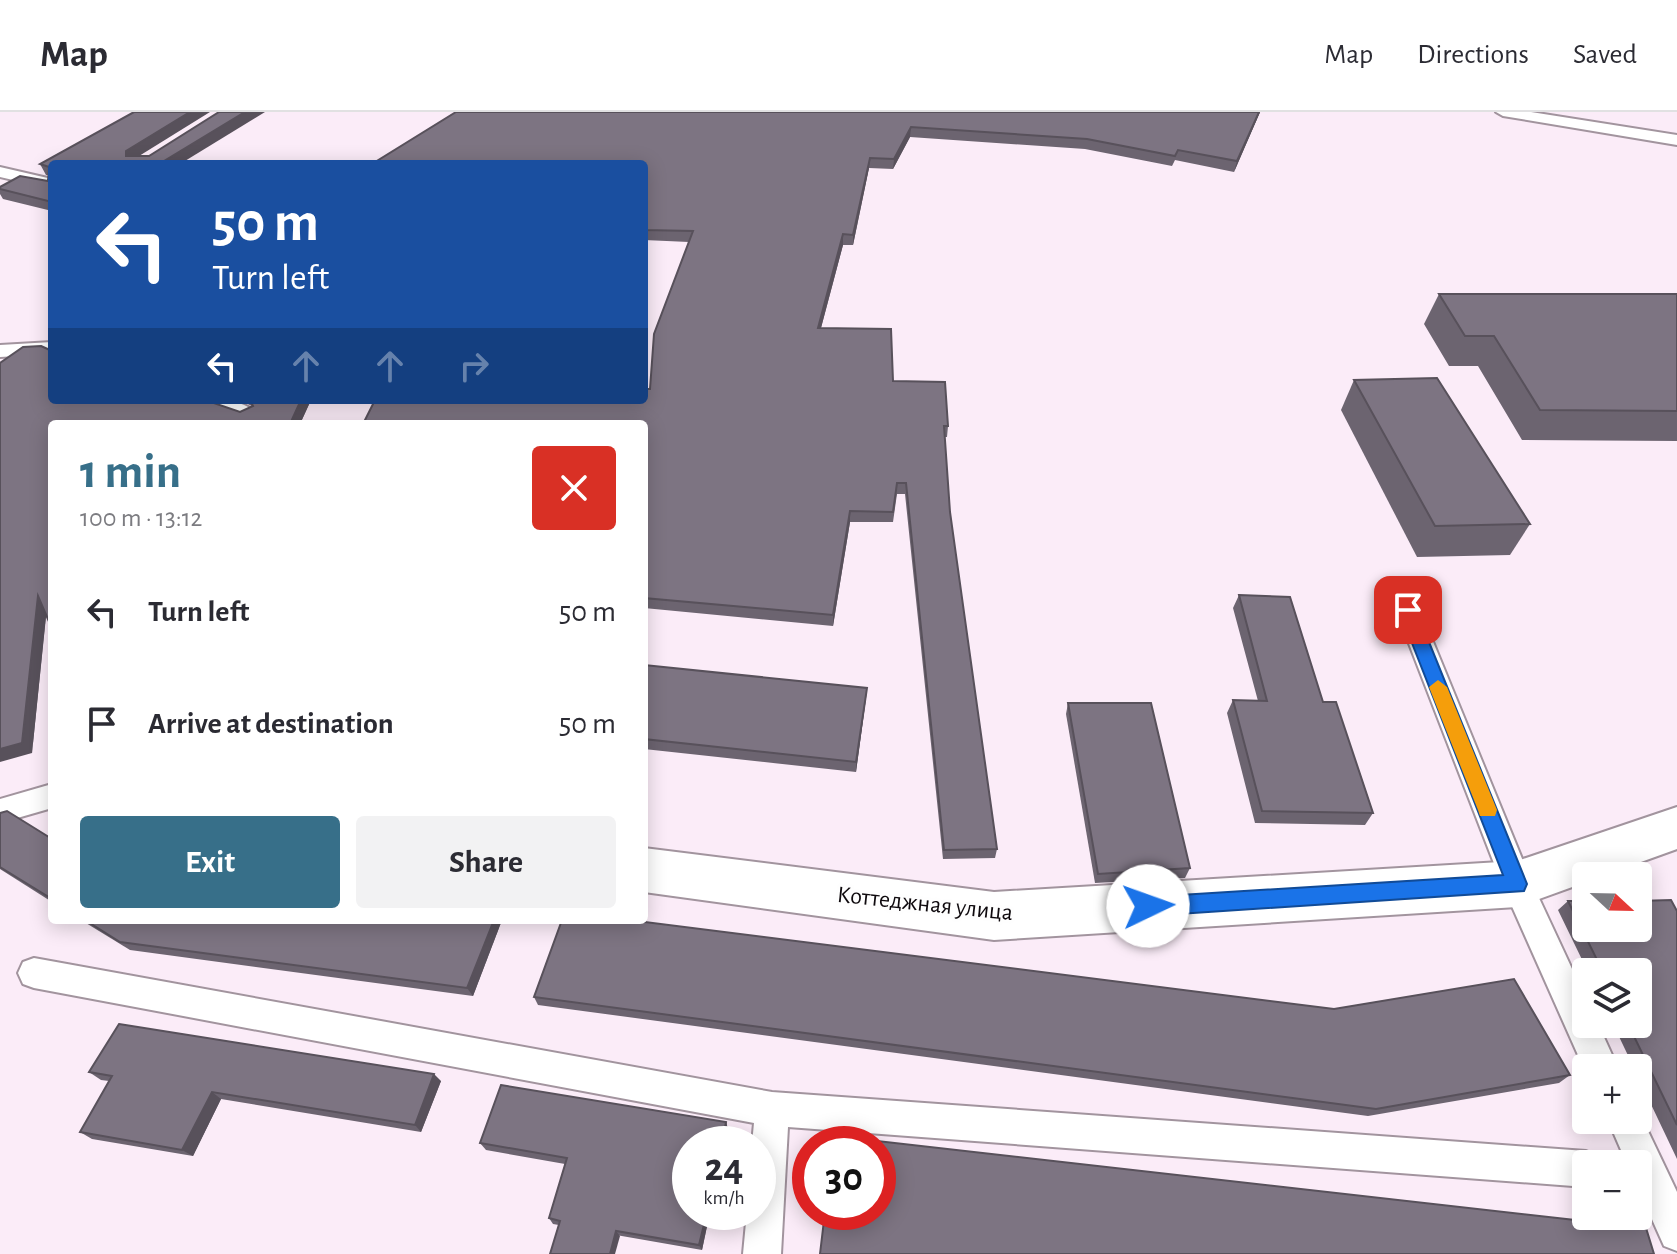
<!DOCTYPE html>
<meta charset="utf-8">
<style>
body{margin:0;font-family:"Alegreya Sans",sans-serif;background:#f2f2f3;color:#2b2b33;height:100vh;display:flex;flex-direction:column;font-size:30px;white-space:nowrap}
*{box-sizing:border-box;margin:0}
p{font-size:26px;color:#7c7c81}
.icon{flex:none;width:44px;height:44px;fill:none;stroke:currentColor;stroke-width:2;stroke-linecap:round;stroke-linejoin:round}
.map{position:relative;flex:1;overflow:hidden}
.drawer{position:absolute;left:48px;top:308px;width:600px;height:504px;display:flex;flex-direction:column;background:#fff;border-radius:8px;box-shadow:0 4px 20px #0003}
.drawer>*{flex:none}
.hud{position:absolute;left:48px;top:48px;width:600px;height:244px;border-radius:8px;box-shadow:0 4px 20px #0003;background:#1a4fa0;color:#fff;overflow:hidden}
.needle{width:52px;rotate:112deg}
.tools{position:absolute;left:1572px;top:750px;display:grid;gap:16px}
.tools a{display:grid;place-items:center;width:80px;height:80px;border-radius:8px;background:#fff;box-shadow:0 4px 20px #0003;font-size:40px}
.speed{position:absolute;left:672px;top:1014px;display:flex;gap:16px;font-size:40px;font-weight:700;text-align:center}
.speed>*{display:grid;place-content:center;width:104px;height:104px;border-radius:50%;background:#fff;box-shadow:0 4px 20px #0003;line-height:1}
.speed small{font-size:20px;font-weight:400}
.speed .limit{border:12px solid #d22;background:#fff;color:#111}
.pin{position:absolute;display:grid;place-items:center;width:68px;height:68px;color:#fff;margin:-34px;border-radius:16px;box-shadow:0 4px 12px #0006}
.me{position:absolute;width:88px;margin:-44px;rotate:87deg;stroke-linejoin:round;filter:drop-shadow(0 0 6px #0008)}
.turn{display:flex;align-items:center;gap:28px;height:168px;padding:0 32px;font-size:36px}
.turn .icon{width:104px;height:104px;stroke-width:2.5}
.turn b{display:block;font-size:56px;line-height:68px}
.lanes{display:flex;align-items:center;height:76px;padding:0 32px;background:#0003;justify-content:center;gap:40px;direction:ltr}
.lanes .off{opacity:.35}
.round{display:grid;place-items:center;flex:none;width:84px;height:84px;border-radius:8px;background:#f2f2f3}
.overview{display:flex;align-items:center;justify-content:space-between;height:136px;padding:0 32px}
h1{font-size:48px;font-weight:700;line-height:60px;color:#376f89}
.cta{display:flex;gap:16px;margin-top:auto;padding:16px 32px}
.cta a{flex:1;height:92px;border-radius:8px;background:#376f89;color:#fff;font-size:32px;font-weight:700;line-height:92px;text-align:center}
.cta a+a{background:#f2f2f3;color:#2b2b33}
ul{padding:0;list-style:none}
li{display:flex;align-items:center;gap:24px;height:112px;padding:0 32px}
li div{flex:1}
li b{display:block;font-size:30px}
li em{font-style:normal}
header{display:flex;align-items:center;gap:48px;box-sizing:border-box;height:112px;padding:0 40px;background:#fff;border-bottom:2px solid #e1e1e2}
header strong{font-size:38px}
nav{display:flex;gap:44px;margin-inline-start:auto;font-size:28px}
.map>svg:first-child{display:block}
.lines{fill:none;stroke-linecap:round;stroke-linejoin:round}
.lane-casing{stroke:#a2949e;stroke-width:4}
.street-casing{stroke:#a2949e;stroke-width:4}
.lane{fill:#fff;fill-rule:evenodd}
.street{fill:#fff;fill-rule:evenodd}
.wall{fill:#6c6470}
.shaded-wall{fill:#58515b}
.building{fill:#7d7482;stroke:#58515b;stroke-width:2}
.route{fill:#1a73e8;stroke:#114b97;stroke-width:2}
.slow{fill:#f59e0b}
.labels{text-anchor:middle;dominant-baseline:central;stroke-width:7;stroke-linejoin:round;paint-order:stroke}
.street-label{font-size:24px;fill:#0f0a0e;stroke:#fefefe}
</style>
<header>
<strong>Map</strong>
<nav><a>Map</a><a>Directions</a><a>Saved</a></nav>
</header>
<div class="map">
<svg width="1677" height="1142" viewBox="0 0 1677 1142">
<rect width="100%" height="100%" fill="#fbecf8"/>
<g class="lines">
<defs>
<g id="lane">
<polygon points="1496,0 1531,0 1677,23 1677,33 1503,4"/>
<polygon points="0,55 52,67 52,77 0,65"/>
<polygon points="52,230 52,242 0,245 0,233"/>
<path d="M197,288c20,0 46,-2 60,14l-10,6 -47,-16z"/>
<polygon points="1408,489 1417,492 1420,498 1532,771 1586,887 1586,912 1598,912 1618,956 1586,956 1586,961 1502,772 1396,498 1399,492"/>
<polygon points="52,672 52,696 0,711 0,687"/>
<polygon points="34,846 772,980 1586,1039 1599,1044 1602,1052 1586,1052 1586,1075 788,1015 781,1142 743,1142 747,1100 758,1100 758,1032 752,1032 754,1011 34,876 23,872 18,861 23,850"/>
<polygon points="1638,998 1677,1080 1677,1139 1664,1134 1638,1076 1638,1052 1627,1052 1608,1008 1638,1008"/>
</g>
<polygon id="street" points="1677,695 1677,737 1602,764 1586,764 1586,770 1517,795 994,828 644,780 644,736 994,780 1517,749"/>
</defs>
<!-- lane casing -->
<use href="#lane" class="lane-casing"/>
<!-- street casing -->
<use href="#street" class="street-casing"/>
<!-- lane -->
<use href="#lane" class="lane"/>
<!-- street -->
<use href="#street" class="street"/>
</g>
<!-- wall -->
<g class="wall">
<polygon points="456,0 1260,0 1234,60 1175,48 1172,54 1085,37 910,25 893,57 869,56 853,133 843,133 821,216 893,269 948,314 947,325 944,325 950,400 997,737 995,746 943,747 905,382 897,382 893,410 850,410 833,514 644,496 644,312 650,277 689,130 644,128 644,52"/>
<polygon points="140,44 180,52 52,52 52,99 3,87 0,82 0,75 48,69 48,63 46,63 40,52"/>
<polygon points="1439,182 1677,182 1677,329 1522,328 1478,254 1449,254 1424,212"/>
<polygon points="1354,268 1530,412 1510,443 1417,445 1341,298"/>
<polygon points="52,288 240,300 252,294 239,288 311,288 300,312 52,312 52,514 46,503 32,641"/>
<polygon points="1239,483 1323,590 1373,701 1365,713 1255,711 1227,601 1233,588 1258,589 1233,496"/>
<polygon points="644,553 867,576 866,586 856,660 644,637"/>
<polygon points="1068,591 1190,756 1185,766 1095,771 1066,602"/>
<polygon points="0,701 52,727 52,790 0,757"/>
<polygon points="1568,789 1677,799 1677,1047 1638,965 1638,956 1634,956 1613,912 1638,912 1638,860 1588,860 1558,798"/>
<polygon points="81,808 502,808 473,884 130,838"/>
<polygon points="534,885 1570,963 1559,971 1368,1004 538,893"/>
<polygon points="89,960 441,969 421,1020 221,987 193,1044 92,1027 80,1020 109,969 101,968"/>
<polygon points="726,1010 728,1017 725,1032 690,1032 690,1100 710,1100 702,1138 553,1112 549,1106 565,1052 486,1038 480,1031"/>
</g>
<!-- shaded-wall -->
<g class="shaded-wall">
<polygon points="190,0 210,0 131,49 126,44 126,39"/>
<polygon points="245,0 265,0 180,52 159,52"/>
<polygon points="1259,0 1260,0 1234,60 1237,49"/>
<polygon points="911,15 910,25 893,57 894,47"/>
<polygon points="870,46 869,56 853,133 853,123"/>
<polygon points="843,122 843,133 818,227 818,216"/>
<polygon points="301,288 311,288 300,312 290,312"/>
<polygon points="850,399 850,410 833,514 833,503"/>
<polygon points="38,484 47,495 32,641 0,650 0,637"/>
<polygon points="867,576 866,586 856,660 856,650"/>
<polygon points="494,808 502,808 473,884 467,876"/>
<polygon points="434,962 441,969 421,1020 415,1013"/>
<polygon points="212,980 221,987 193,1044 182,1038"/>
<polygon points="726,1010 728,1017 725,1032 722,1032"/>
<polygon points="707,1100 710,1100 702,1138 699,1133"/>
<polygon points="616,1119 620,1124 615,1142 610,1142"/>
</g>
<!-- building -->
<g class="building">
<polygon points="134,0 190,0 126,39 126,44 149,44 219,0 245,0 159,52 52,52 52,90 0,77 0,75 20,64 48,69 49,55 40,52"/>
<polygon points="456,0 1259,0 1237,49 1178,38 1175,44 1087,27 911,15 894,47 870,46 853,123 843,122 818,216 891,217 893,269 945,270 948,314 944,314 950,400 997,737 944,738 906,371 897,371 893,400 850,399 833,503 644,486 644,312 363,312 375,288 644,288 644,277 650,277 654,222 693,119 644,118 644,52 372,52"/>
<polygon points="1439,182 1677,182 1677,299 1540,298 1494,224 1465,224"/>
<polygon points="41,234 52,239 52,288 205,288 240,300 253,294 250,288 301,288 290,312 52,312 52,512 50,512 38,484 22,631 0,637 0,251 23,235"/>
<polygon points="1437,266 1530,412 1435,414 1354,268"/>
<polygon points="1239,483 1290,485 1323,590 1336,590 1373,701 1262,699 1233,588 1267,589"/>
<polygon points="644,553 867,576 856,650 644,627"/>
<polygon points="1068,591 1151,591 1190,756 1098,762"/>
<polygon points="7,699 52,727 52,787 0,755 0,701"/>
<polygon points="1671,788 1677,799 1677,1013 1628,912 1638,912 1638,860 1603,860 1568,789 1586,789 1586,816 1638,816 1638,789"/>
<polygon points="85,808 494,808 467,876 120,830"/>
<polygon points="562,808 629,808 1334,897 1514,867 1570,963 1376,997 534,885"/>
<polygon points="119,912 434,962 415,1013 212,980 182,1038 80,1020 112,964 89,960"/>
<polygon points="501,973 726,1010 722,1032 690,1032 690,1100 707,1100 699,1133 616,1119 610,1142 550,1142 560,1109 549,1106 567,1046 480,1031"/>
<polygon points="833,1024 1646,1116 1654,1142 820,1142 825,1100 878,1100 878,1032 832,1032"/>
</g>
<!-- route -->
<polygon class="route" points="1408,492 1416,498 1527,772 1524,779 1148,804 1140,801 1137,794 1140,788 1148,785 1503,763 1399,498"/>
<!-- slow -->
<polygon class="slow" points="1438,568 1447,575 1497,698 1495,704 1480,704 1478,698 1429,575"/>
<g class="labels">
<!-- street labels -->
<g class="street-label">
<text transform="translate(925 792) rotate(6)">Коттеджная улица</text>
</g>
</g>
</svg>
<div class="tools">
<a><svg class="needle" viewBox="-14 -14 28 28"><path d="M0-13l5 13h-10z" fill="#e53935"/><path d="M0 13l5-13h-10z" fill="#7c7c81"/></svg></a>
<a><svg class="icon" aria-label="layers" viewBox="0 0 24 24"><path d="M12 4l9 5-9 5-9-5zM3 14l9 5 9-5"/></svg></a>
<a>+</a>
<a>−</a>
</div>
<div class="speed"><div>24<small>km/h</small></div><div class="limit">30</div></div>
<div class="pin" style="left:1408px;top:498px;background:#d93025"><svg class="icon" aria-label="arrive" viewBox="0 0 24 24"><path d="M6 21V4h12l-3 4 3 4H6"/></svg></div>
<svg class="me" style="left:1148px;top:794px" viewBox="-20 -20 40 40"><circle r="19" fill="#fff"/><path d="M0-13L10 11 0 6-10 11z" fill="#1a73e8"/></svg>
<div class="hud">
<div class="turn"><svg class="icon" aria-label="left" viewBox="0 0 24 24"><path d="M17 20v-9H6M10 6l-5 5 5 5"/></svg><div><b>50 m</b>Turn left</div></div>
<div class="lanes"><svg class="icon" aria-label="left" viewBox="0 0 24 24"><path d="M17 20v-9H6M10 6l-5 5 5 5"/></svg><svg class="icon off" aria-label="ahead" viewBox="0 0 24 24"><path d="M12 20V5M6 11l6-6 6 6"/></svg><svg class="icon off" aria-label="ahead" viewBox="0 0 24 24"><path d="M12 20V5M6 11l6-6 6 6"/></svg><svg class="icon off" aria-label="right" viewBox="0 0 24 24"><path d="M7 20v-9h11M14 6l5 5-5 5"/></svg></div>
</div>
<section class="drawer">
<div class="overview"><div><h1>1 min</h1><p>100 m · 13:12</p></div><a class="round" style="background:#d93025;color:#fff"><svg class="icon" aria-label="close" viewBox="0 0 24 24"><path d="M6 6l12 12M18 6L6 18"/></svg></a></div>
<ul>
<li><svg class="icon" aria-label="left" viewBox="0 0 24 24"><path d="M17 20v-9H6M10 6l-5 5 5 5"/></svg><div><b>Turn left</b></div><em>50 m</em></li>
<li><svg class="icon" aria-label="arrive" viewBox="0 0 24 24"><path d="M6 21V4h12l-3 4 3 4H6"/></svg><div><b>Arrive at destination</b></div><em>50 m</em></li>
</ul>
<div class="cta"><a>Exit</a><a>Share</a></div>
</section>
</div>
